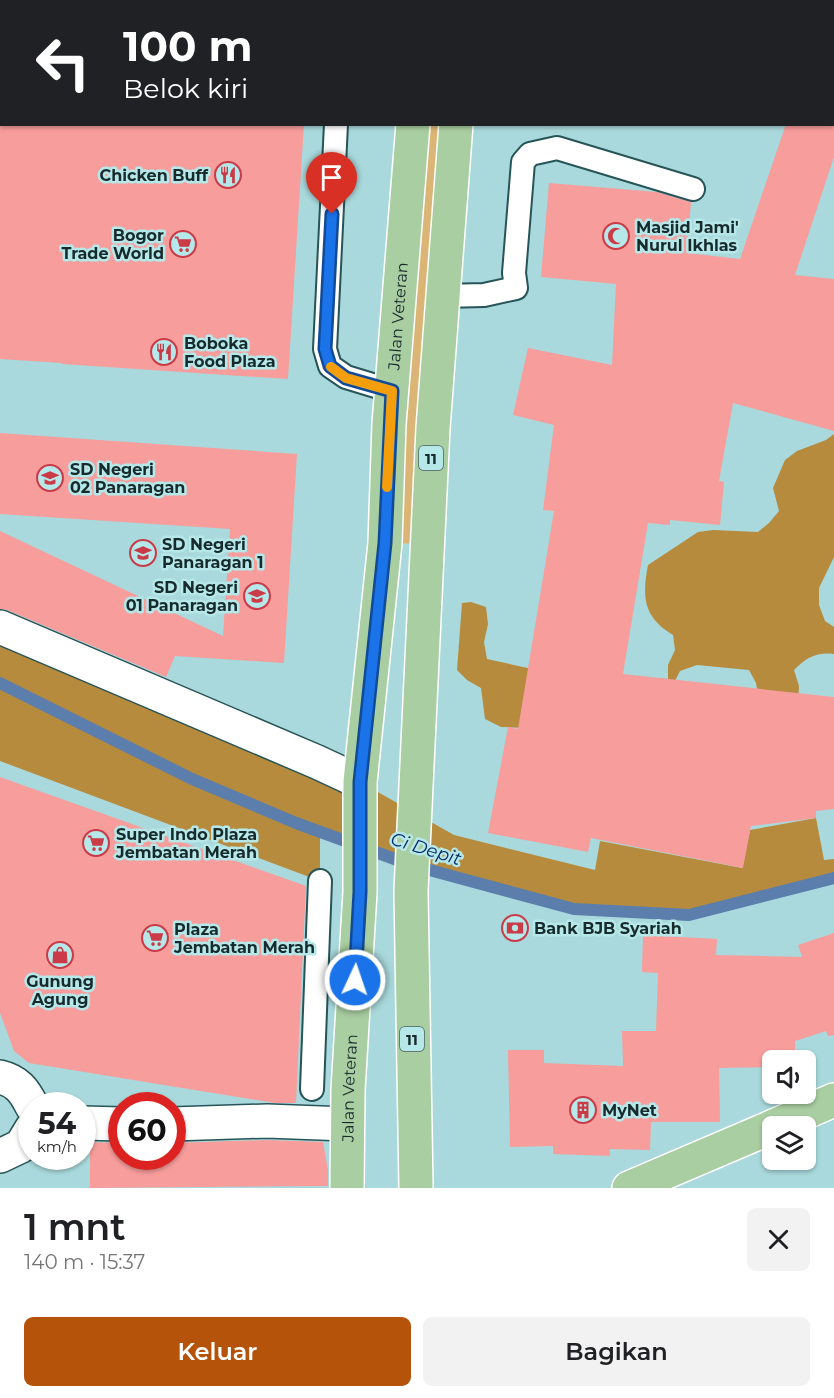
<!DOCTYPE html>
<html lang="id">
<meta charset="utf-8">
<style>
body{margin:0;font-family:Montserrat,sans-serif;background:#f2f2f2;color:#202124;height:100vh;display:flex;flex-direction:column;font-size:22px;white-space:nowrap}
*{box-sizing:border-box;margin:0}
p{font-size:20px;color:#757577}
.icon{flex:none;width:33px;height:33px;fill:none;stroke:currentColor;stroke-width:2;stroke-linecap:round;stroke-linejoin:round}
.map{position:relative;height:1188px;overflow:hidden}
.details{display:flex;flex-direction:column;background:#fff;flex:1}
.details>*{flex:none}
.top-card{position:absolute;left:0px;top:0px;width:834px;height:126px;box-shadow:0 2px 4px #0004;background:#202124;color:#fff;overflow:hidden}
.tools{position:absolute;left:762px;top:1050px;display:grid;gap:12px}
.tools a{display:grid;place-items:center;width:54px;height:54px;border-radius:9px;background:#fff;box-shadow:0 2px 4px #0004;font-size:30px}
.speed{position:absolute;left:18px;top:1092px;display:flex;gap:12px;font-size:30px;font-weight:700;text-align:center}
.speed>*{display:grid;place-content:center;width:78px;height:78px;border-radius:50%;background:#fff;box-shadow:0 2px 4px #0004;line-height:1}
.speed small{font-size:15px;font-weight:400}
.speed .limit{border:9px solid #d22;background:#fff;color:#111}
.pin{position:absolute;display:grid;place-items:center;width:51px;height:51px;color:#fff;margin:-62px -26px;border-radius:50% 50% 50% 0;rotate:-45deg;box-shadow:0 0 6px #0007}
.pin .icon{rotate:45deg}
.me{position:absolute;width:66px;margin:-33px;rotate:3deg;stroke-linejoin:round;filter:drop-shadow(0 0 4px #0008)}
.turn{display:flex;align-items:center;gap:21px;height:126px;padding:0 24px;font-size:27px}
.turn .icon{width:78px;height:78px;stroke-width:2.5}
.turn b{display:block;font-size:42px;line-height:51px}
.round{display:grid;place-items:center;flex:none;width:63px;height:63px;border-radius:9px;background:#f2f2f2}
.summary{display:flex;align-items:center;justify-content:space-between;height:102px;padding:0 24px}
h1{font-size:36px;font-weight:600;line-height:45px}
.action{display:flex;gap:12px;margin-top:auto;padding:12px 24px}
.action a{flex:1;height:69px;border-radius:9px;background:#b45309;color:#fff;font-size:24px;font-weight:600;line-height:69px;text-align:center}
.action a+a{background:#f2f2f2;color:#202124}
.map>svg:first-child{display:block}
.green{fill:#dab575}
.forest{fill:#b68b3d}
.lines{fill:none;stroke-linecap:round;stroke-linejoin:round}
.stream{stroke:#5b7ead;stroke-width:12}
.building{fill:#f79d9c}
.service-casing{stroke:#275457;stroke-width:26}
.minor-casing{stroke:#275457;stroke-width:36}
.primary-casing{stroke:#fff;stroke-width:36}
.service{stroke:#fff;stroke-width:22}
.minor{stroke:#fff;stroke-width:33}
.primary{stroke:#a9cea1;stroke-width:33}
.route-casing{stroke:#114b97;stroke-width:15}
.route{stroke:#1a73e8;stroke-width:10}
.slow{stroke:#f59e0b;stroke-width:10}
.labels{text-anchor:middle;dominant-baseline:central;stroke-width:5;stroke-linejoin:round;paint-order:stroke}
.shield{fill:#b6e7e9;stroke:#476365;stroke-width:1.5}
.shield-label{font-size:15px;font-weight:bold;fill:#182b2c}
.poi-label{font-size:16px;font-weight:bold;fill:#182b2c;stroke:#b6e7e9;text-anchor:start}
.street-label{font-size:16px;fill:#182b2c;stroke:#b6e7e9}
.water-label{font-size:18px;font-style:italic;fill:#042863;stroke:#b6e7e9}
</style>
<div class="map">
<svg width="834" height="1188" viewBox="0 0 834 1188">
<rect width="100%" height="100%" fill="#a9d9dc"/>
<!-- green -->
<g class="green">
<polygon points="737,0 834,0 834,43 832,2 737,2"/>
<polygon points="413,125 456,125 431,544 385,543"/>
</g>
<!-- forest -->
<g class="forest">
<path d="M834,434v123l-15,31v17l6,16 9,6v27c-18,-2 -28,4 -40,16l5,16 -1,19 -38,1 -4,-23 -7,-13 -52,-5 -17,6 -8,16 -146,41 -25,-1 -16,-8 -4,-31 -14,-8 -10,-10 5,-67 9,-1 15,5 2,17 -4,18 3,17 45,10 136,10v-14l7,-15 -2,-15c-30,-18 -31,-38 -25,-70l50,-33 15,-2 45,2 11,-9 10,-12 -6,-23 12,-28 12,-9 29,-11z"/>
<polygon points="0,626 360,782 454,835 595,870 600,841 742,868 750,830 816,818 824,860 834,859 834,879 810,883 689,915 574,909 411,865 320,832 320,881 0,761"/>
</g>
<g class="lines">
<!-- stream -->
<polyline class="stream" points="0,683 192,779 296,823 411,865 574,909 689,915 834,878"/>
</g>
<!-- building -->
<g class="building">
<polygon points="0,124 304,124 288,379 62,364 62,363 0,359"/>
<polygon points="786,124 834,124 834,157 795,275 834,279 834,431 733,403 719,481 724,482 720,525 670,520 670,525 648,523 623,674 834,697 834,809 816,811 816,818 751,826 743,868 591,838 588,852 488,833 508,727 518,729 554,511 543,510 554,425 513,415 528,348 612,365 616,284 541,277 549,183 657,192 691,202 687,253 740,259"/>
<polygon points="0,433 297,454 284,663 175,656 166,677 7,610 0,609 0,531 223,636 230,529 0,514"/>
<polygon points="0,777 306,886 296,1103 275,1103 29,1063 14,1051 0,1013"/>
<polygon points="834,933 834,1035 828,1036 826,1031 795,1041 795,1060 772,1060 772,1067 719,1068 720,1122 651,1122 650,1150 610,1149 610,1156 553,1154 553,1146 510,1147 508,1050 544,1050 544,1063 623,1066 622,1031 656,1031 658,973 642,972 643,935 717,939 716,955 802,957 798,945"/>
<polygon points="267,1140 323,1142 328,1170 328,1186 90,1188 90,1142 122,1143 122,1156 172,1156 172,1143"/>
</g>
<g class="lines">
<defs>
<g id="service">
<polyline points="348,2 349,0"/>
<polyline points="578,2 578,0"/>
<polyline points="336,124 325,349 330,366 346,377 392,391"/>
<polyline points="442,296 484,295 516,288 514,273 523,162 530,154 557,148 693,189"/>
<polyline points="312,1089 320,881"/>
</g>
<g id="minor">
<polyline points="0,627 317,762 360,782"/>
<path d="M0,1077c17,4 24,13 32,29"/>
<polyline points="82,1123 122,1124"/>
<polyline points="172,1124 267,1121 347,1124"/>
<polyline points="0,1156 21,1146 32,1128"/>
</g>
<g id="primary">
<polyline points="422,2 422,0"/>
<polyline points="466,2 467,0"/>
<polyline points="774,1126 834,1100"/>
<path id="s1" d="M347,1188l1,-98 12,-198v-110l25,-239 4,-119 24,-300"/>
<polyline points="416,1188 411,891 433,428 456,124"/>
<polyline points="629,1188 772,1127"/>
</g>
</defs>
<!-- service casing -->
<use href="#service" class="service-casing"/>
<!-- minor casing -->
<use href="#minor" class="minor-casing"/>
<!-- primary casing -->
<use href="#primary" class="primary-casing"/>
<!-- service -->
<use href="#service" class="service"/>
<!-- minor -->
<use href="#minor" class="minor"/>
<!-- primary -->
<use href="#primary" class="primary"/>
</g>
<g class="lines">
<defs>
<polyline id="route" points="332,214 325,349 330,366 346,378 392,391 385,543 360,782 360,892 355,980"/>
</defs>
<!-- route casing -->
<use href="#route" class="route-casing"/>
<!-- route -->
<use href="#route" class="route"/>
<!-- slow -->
<polyline class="slow" points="331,367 346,378 392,391 387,487"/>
</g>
<!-- icons -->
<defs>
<symbol id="restaurant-ring" viewBox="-11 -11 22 22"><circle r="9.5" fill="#b6e7e9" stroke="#ca3a47" stroke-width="1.5"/><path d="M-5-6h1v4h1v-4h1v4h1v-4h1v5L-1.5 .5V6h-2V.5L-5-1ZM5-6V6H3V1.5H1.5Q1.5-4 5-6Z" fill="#ca3a47"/></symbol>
<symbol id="mosque-ring" viewBox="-11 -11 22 22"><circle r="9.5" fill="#b6e7e9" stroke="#ca3a47" stroke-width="1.5"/><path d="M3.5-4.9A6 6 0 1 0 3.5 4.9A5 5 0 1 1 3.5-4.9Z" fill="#ca3a47"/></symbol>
<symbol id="supermarket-ring" viewBox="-11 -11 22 22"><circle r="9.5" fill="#b6e7e9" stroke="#ca3a47" stroke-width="1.5"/><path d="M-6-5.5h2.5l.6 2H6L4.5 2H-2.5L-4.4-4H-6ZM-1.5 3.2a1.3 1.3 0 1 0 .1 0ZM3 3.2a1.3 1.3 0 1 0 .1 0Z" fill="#ca3a47"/></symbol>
<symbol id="school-ring" viewBox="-11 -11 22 22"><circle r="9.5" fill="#b6e7e9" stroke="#ca3a47" stroke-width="1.5"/><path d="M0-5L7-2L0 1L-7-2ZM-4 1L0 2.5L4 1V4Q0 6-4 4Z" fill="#ca3a47"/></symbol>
<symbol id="bank-ring" viewBox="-11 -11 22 22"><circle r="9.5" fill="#b6e7e9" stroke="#ca3a47" stroke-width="1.5"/><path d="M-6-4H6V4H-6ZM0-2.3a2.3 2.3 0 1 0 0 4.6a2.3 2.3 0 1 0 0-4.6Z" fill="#ca3a47"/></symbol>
<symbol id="shop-ring" viewBox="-11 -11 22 22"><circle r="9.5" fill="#b6e7e9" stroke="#ca3a47" stroke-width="1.5"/><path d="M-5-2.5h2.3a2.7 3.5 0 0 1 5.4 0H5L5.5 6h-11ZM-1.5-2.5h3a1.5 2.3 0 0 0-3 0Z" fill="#ca3a47"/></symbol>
<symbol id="building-ring" viewBox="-11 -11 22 22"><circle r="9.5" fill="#b6e7e9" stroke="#ca3a47" stroke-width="1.5"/><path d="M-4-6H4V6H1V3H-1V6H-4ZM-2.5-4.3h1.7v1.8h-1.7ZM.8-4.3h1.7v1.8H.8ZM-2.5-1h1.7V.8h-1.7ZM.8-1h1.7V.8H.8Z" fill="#ca3a47"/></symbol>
</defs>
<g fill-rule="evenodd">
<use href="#restaurant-ring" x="213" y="160" width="30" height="30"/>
<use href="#mosque-ring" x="601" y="221" width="30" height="30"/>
<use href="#supermarket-ring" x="168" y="229" width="30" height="30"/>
<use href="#restaurant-ring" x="149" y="337" width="30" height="30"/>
<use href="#school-ring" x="35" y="463" width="30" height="30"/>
<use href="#school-ring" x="128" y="538" width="30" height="30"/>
<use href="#school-ring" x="242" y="581" width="30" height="30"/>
<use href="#supermarket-ring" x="81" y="828" width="30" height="30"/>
<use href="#bank-ring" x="500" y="913" width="30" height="30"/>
<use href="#supermarket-ring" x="140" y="923" width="30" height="30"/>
<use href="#shop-ring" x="45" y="940" width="30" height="30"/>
<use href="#building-ring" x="568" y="1095" width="30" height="30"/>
</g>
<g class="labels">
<!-- shield labels -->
<g class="shield">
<rect x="419" y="446" width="24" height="24" rx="4.5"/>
<rect x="400" y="1027" width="24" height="24" rx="4.5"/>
</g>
<g class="shield-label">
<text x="431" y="458">11</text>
<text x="412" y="1039">11</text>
</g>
<!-- poi labels -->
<g class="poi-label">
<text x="208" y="175" text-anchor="end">Chicken Buff</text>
<text x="636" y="227">Masjid Jami'<tspan x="636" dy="18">Nurul Ikhlas</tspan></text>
<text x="164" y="235" text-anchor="end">Bogor<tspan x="164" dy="18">Trade World</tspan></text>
<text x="184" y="343">Boboka<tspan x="184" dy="18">Food Plaza</tspan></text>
<text x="70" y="469">SD Negeri<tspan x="70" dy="18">02 Panaragan</tspan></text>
<text x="162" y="544">SD Negeri<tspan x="162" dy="18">Panaragan 1</tspan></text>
<text x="238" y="587" text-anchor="end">SD Negeri<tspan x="238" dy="18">01 Panaragan</tspan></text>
<text x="116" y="834">Super Indo Plaza<tspan x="116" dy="18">Jembatan Merah</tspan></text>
<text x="534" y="928">Bank BJB Syariah</text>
<text x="174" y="929">Plaza<tspan x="174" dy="18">Jembatan Merah</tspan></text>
<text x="60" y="981" text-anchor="middle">Gunung<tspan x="60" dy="18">Agung</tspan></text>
<text x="602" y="1110">MyNet</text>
</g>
<!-- street labels -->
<g class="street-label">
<text stroke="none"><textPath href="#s1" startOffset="874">Jalan Veteran</textPath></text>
<text stroke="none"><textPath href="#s1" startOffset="100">Jalan Veteran</textPath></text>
</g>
<!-- water labels -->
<g class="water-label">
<text transform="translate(426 849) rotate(17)">Ci Depit</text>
</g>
</g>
</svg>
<div class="tools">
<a><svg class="icon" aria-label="sound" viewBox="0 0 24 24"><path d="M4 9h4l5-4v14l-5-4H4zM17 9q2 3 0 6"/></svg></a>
<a><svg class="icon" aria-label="layers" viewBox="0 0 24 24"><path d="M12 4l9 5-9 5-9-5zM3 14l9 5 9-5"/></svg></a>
</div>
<div class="speed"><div>54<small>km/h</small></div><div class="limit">60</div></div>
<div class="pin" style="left:332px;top:214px;background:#d93025"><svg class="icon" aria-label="arrive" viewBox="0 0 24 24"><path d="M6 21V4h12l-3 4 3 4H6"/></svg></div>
<svg class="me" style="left:355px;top:980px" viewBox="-20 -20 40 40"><circle r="17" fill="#1a73e8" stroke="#fff" stroke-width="3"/><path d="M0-11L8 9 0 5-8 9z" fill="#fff"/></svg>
<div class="top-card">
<div class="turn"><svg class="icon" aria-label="left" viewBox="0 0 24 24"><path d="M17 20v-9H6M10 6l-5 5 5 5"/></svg><div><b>100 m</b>Belok kiri</div></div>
</div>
</div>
<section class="details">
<div class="summary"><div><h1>1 mnt</h1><p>140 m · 15:37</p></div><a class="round"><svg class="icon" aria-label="close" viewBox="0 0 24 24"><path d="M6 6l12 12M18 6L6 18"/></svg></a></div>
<div class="action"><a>Keluar</a><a>Bagikan</a></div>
</section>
